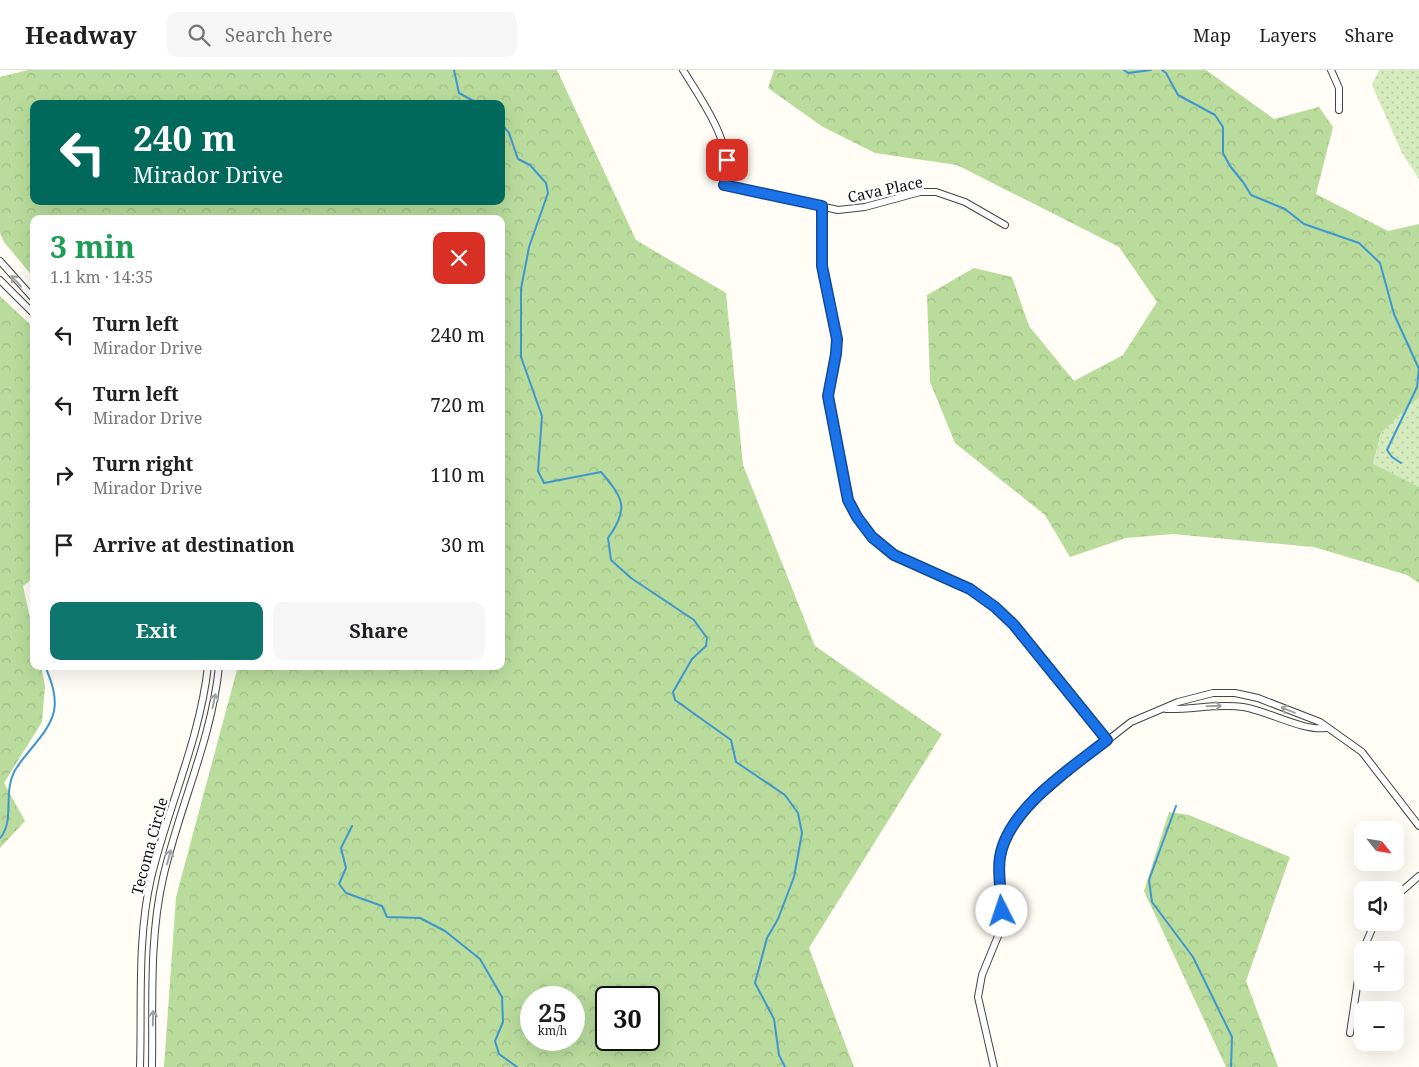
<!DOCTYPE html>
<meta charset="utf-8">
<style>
body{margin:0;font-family:"Noto Serif",serif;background:#f6f6f6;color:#202124;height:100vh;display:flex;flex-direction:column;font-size:19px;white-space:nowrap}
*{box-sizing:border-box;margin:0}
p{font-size:16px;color:#757577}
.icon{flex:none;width:28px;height:28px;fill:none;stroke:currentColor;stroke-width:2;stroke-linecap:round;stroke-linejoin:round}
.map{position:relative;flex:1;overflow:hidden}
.panel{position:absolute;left:30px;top:145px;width:475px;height:455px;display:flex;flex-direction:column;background:#fff;border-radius:10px;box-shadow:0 5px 20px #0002}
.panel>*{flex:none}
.banner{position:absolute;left:30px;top:30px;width:475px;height:105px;border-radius:10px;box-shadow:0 5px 20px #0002;background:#00695c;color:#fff;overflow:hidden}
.needle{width:32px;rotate:120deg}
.buttons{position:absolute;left:1354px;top:751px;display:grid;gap:10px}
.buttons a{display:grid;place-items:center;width:50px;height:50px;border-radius:10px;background:#fff;box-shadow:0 5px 20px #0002;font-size:25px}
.speed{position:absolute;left:520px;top:916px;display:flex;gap:10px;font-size:25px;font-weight:700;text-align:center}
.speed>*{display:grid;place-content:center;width:65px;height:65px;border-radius:50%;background:#fff;box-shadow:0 5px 20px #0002;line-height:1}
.speed small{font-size:12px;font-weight:400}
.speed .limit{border:2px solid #111;border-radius:8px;background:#fff;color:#111}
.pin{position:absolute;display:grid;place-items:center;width:42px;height:42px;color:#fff;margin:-21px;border-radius:10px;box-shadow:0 2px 8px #0006}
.me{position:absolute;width:55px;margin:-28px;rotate:356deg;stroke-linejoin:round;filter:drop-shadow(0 0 4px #0008)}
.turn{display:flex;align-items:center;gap:18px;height:105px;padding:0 20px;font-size:22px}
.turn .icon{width:65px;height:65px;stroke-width:2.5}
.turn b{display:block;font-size:35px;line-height:42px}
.round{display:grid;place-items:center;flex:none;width:52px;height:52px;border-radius:10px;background:#f6f6f6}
.summary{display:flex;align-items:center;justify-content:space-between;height:85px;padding:0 20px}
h1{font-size:30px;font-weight:700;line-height:38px;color:#1e9e55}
.primary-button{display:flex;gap:10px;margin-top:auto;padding:10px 20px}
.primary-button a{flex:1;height:58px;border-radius:10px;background:#0f766e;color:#fff;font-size:20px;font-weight:700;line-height:58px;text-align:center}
.primary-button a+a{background:#f6f6f6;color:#202124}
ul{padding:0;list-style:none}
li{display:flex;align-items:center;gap:15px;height:70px;padding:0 20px}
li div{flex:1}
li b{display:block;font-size:19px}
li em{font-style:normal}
header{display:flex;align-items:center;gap:30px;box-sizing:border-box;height:70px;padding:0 25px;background:#fff;border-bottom:1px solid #e0e0e0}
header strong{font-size:24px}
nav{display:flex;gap:28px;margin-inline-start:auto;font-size:18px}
.search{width:350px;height:45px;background:#f6f6f6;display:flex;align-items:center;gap:12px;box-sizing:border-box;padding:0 18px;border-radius:10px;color:#757577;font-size:19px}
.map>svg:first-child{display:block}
.grass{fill:url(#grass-dots)}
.forest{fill:url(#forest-crowns);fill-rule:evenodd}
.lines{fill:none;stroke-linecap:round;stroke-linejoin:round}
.stream{stroke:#3f96cf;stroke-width:2}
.minor-casing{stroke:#444;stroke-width:8}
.minor{stroke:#fff;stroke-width:6}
.oneway{stroke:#a0a0a0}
.route-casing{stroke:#114b97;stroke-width:12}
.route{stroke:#1a73e8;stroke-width:9}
.labels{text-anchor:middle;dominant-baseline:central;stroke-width:5;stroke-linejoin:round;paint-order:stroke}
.street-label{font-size:15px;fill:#111;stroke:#fff}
</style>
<header>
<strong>Headway</strong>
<div class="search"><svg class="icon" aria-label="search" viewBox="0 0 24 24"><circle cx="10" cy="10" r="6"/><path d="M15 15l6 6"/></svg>Search here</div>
<nav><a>Map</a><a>Layers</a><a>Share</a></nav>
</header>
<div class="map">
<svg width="1419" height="997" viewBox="0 0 1419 997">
<defs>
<pattern id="grass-dots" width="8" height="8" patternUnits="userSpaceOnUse" patternTransform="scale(1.25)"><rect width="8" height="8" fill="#d5ebbd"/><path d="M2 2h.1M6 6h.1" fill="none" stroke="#b6c8a1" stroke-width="1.8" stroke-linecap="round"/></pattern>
<pattern id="forest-crowns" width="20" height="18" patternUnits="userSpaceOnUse" patternTransform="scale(1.25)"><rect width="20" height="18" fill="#b9dc9c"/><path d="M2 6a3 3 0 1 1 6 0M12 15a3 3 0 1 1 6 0" fill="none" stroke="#9ebc85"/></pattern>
</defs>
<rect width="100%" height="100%" fill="#fffdf5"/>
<!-- grass -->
<g class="grass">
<polygon points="1379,0 1419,0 1419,109 1402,83 1372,15"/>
<polygon points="1419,327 1419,417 1373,395 1381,363"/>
</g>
<!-- forest -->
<g class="forest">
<path d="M28,0h529l79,170 90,53 17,172 72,181 127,88 -133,214 45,119h-690l12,-170 62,-231h263v-447h-467v59l-30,-36 -4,-9v-156zM34,34h467v97h-467zM531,928h43v42h-43zM606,928h43v42h-43z"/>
<polygon points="774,0 1206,0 1274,49 1319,37 1333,57 1316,124 1388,161 1419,154 1419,327 1381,363 1373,394 1419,417 1419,513 1407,505 1314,477 1173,464 1126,468 1070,487 1045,445 955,373 930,312 927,225 974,198 1012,207 1029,256 1074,311 1123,285 1157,232 1119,177 957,95 875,83 823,57 768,18"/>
<polygon points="0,226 34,258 34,508 23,516 34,566 34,596 41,596 45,616 42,652 4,713 25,751 0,778"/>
<polygon points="1169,742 1189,745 1290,787 1246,911 1278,997 1226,997 1144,821"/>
</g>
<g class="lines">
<!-- stream -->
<g class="stream">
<polyline points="454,0 459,23 479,34"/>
<polyline points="1124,0 1128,3 1151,0"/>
<polyline points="1162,0 1166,3 1178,25 1215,45 1223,57 1223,83 1230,96 1243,112 1251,125 1285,139 1304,154 1359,173 1380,193 1394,244 1419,299 1417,317 1387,380 1392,387 1401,393"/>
<path d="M501,53l8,10 9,26 12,6 16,18 2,10 -19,54 -8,42v68l21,59 -4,55 6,12 57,-11c22,26 29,36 7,66l3,22 20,18 63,42 13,18 -1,8 -14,13 -19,33 2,8 56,40 5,22 49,33 13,18 4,20 -8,44 -16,42 -11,19 -12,45 19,36 5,36 6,12"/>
<polyline points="32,541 34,545"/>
<polyline points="1176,736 1149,810 1152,832 1193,887 1232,967 1231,997"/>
<polyline points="352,756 341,778 346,798 339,814 346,823 382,836 387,847 420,848 445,861 480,889 502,927 503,952 495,971 499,984 517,997"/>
<path d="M0,768c15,-17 3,-44 14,-66 11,-20 35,-38 40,-61 3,-15 -3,-31 -9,-45"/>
</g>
<defs>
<g id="minor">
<path d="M683,0c19,31 54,78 41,115l114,25 27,-3 55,-15h16l29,10 40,23"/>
<polyline points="1331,0 1339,18 1339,40"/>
<polyline points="822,136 822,196 837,269 836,284 828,326 848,431 857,447 872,467 894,485 970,519 995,537 1014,555 1107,670"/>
<polyline points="0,191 34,229"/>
<polyline points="0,210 34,244"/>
<path d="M1166,639c26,1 51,-6 77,-2 26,4 58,24 83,21"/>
<polyline points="1395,827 1419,806"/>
<polyline points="1363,880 1375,852"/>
<polyline points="1350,963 1362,883"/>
<path d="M140,997c2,-62 -3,-128 11,-189 17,-71 49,-139 57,-212"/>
<path d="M152,997c1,-62 -3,-128 11,-189 16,-71 49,-139 56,-212"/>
<polyline points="994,997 978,927 982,905 998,866 1002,849 999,798 1005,769 1014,752 1037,729 1076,695 1131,652 1178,632 1213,623 1235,623 1258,628 1320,652 1362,682 1419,756"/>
</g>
</defs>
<!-- minor casing -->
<use href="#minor" class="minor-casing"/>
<!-- minor -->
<use href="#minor" class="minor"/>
</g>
<!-- one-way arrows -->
<defs><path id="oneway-shaft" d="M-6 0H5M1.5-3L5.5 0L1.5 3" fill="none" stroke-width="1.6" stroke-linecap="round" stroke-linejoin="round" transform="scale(1.25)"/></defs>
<g class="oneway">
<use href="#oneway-shaft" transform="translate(16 211) rotate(-132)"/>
<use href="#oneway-shaft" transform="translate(214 631) rotate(-78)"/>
<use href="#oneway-shaft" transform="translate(1214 636) rotate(-2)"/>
<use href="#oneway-shaft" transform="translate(1288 640) rotate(-158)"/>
<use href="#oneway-shaft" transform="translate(169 787) rotate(-74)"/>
<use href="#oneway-shaft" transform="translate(153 948) rotate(-89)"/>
</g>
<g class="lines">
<defs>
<path id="route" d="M727,90l1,16 -4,9 98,21v60l15,73 -1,15 -8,42 20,104 9,17 15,20 22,18 76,34 25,18 19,18 93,115c-37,29 -99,69 -107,117 -3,18 2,36 2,54"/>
</defs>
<!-- route casing -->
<use href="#route" class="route-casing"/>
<!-- route -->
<use href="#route" class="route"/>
</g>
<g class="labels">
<!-- street labels -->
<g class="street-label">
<text transform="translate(885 119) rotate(-12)">Cava Place</text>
<text transform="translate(149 776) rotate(-75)">Tecoma Circle</text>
</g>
</g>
</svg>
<div class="buttons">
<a><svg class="needle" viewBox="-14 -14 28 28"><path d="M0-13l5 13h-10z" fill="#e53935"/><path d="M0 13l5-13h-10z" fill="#757577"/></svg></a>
<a><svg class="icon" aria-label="sound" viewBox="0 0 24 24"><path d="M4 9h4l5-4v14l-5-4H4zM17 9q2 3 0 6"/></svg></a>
<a>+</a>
<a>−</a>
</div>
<div class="speed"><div>25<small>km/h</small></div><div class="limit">30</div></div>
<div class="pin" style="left:727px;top:90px;background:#d93025"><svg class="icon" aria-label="arrive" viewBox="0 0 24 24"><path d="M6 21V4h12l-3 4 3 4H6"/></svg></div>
<svg class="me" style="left:1002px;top:841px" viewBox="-20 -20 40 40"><circle r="19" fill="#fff"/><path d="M0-13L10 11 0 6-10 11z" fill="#1a73e8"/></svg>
<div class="banner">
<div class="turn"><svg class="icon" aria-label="left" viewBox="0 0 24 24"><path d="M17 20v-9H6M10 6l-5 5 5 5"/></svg><div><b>240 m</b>Mirador Drive</div></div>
</div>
<section class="panel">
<div class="summary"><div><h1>3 min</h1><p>1.1 km · 14:35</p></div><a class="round" style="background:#d93025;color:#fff"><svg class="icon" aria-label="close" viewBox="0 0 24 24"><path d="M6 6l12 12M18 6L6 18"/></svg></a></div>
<ul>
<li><svg class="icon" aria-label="left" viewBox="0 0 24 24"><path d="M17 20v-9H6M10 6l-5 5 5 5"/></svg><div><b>Turn left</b><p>Mirador Drive</p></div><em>240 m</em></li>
<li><svg class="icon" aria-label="left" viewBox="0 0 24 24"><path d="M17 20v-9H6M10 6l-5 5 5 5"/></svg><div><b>Turn left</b><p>Mirador Drive</p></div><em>720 m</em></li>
<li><svg class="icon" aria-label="right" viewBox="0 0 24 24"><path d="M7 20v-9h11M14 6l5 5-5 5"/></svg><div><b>Turn right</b><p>Mirador Drive</p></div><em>110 m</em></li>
<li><svg class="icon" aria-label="arrive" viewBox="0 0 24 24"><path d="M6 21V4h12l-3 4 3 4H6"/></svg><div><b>Arrive at destination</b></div><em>30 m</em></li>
</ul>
<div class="primary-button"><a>Exit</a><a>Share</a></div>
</section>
</div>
